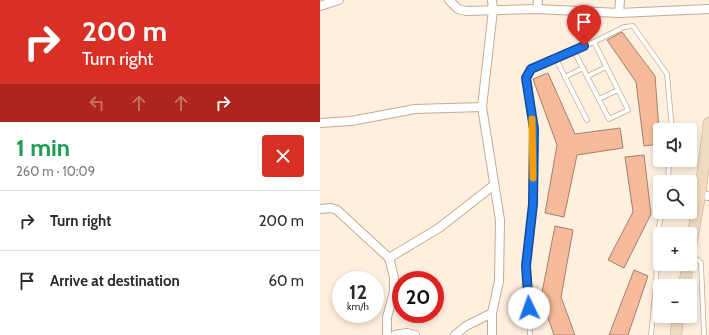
<!DOCTYPE html>
<meta charset="utf-8">
<style>
body{margin:0;font-family:Cabin,sans-serif;background:#f2f2f3;color:#2b2b33;height:100vh;display:flex;flex-direction:column;font-size:15px;white-space:nowrap}
*{box-sizing:border-box;margin:0}
p{font-size:13px;color:#7c7c81}
.icon{flex:none;width:22px;height:22px;fill:none;stroke:currentColor;stroke-width:2;stroke-linecap:round;stroke-linejoin:round}
.map{position:relative;flex:1;overflow:hidden}
.sheet{display:flex;flex-direction:column;background:#fff;width:320px}
.sheet>*{flex:none}
.guide{background:#d93025;color:#fff;overflow:hidden}
.fabs{position:absolute;left:333px;top:123px;display:grid;gap:8px}
.fabs a{display:grid;place-items:center;width:44px;height:44px;border-radius:4px;background:#fff;box-shadow:0 2px 6px #0003;font-size:20px}
.speed{position:absolute;left:12px;top:271px;display:flex;gap:8px;font-size:20px;font-weight:700;text-align:center}
.speed>*{display:grid;place-content:center;width:52px;height:52px;border-radius:50%;background:#fff;box-shadow:0 2px 6px #0003;line-height:1}
.speed small{font-size:10px;font-weight:400}
.speed .limit{border:6px solid #d22;background:#fff;color:#111}
.pin{position:absolute;display:grid;place-items:center;width:34px;height:34px;color:#fff;margin:-41px -17px;border-radius:50% 50% 50% 0;rotate:-45deg;box-shadow:0 0 4px #0007}
.pin .icon{rotate:45deg}
.me{position:absolute;width:44px;margin:-22px;rotate:357deg;stroke-linejoin:round;filter:drop-shadow(0 0 3px #0008)}
.turn{display:flex;align-items:center;gap:14px;height:84px;padding:0 16px;font-size:18px}
.turn .icon{width:52px;height:52px;stroke-width:2.5}
.turn b{display:block;font-size:28px;line-height:34px}
.lanes{display:flex;align-items:center;height:38px;padding:0 16px;background:#0003;justify-content:center;gap:20px;direction:ltr}
.lanes .off{opacity:.35}
.round{display:grid;place-items:center;flex:none;width:42px;height:42px;border-radius:4px;background:#f2f2f3}
.summary{display:flex;align-items:center;justify-content:space-between;height:68px;padding:0 16px}
h1{font-size:24px;font-weight:700;line-height:30px;color:#1e9e55}
ul{padding:0;list-style:none}
li{display:flex;align-items:center;gap:12px;height:60px;padding:0 16px;border-top:1px solid #e1e1e2}
li div{flex:1}
li b{display:block;font-size:15px}
li em{font-style:normal}
main{display:flex;flex:1;min-height:0}
.map>svg:first-child{display:block}
.building{fill:#f6ba9a;stroke:#9f8070}
.lines{fill:none;stroke-linecap:round;stroke-linejoin:round}
.service-casing{stroke:#c4ab92;stroke-width:5.5}
.minor-casing{stroke:#c4ab92;stroke-width:10}
.secondary-casing{stroke:#c4ab92;stroke-width:12}
.service{stroke:#fff;stroke-width:4}
.minor{stroke:#fff;stroke-width:8}
.secondary{stroke:#f0dac2;stroke-width:11}
.route-casing{stroke:#114b97;stroke-width:10}
.route{stroke:#1a73e8;stroke-width:7}
.slow{stroke:#f59e0b;stroke-width:7}
</style>
<main>
<section class="sheet">
<div class="guide">
<div class="turn"><svg class="icon" aria-label="right" viewBox="0 0 24 24"><path d="M7 20v-9h11M14 6l5 5-5 5"/></svg><div><b>200 m</b>Turn right</div></div>
<div class="lanes"><svg class="icon off" aria-label="left" viewBox="0 0 24 24"><path d="M17 20v-9H6M10 6l-5 5 5 5"/></svg><svg class="icon off" aria-label="ahead" viewBox="0 0 24 24"><path d="M12 20V5M6 11l6-6 6 6"/></svg><svg class="icon off" aria-label="ahead" viewBox="0 0 24 24"><path d="M12 20V5M6 11l6-6 6 6"/></svg><svg class="icon" aria-label="right" viewBox="0 0 24 24"><path d="M7 20v-9h11M14 6l5 5-5 5"/></svg></div>
</div>
<div class="summary"><div><h1>1 min</h1><p>260 m · 10:09</p></div><a class="round" style="background:#d93025;color:#fff"><svg class="icon" aria-label="close" viewBox="0 0 24 24"><path d="M6 6l12 12M18 6L6 18"/></svg></a></div>
<ul>
<li><svg class="icon" aria-label="right" viewBox="0 0 24 24"><path d="M7 20v-9h11M14 6l5 5-5 5"/></svg><div><b>Turn right</b></div><em>200 m</em></li>
<li><svg class="icon" aria-label="arrive" viewBox="0 0 24 24"><path d="M6 21V4h12l-3 4 3 4H6"/></svg><div><b>Arrive at destination</b></div><em>60 m</em></li>
</ul>
</section>
<div class="map">
<svg width="389" height="335" viewBox="0 0 389 335">
<rect width="100%" height="100%" fill="#ffefdf"/>
<!-- building -->
<g class="building">
<polygon points="302,32 335,76 340,144 324,146 316,82 287,40"/>
<polygon points="228,73 255,134 300,128 303,148 257,155 244,217 225,213 237,145 213,79"/>
<polygon points="324,155 331,214 304,268 288,260 313,212 305,157"/>
<polygon points="235,226 253,230 241,297 255,335 234,335 221,298"/>
<polygon points="314,270 328,276 308,335 289,335"/>
</g>
<g class="lines">
<defs>
<g id="service">
<polyline points="254,51 289,119 308,110 274,42"/>
<polyline points="236,59 245,77 263,68"/>
<polyline points="268,76 286,67"/>
<polyline points="245,77 267,120"/>
<polyline points="279,99 298,90"/>
<polyline points="348,182 349,160"/>
<polyline points="370,257 378,260 381,263 384,335"/>
<polyline points="210,335 206,266 213,204 214,129 206,78 211,69 274,42 304,27 313,26 347,74 352,130"/>
<polyline points="331,335 336,285 338,231 342,212"/>
</g>
<g id="minor">
<polyline points="129,0 138,9 146,11 217,9 299,13 389,9"/>
<polyline points="0,6 19,0"/>
<polyline points="217,9 218,0"/>
<polyline points="299,13 300,0"/>
<polyline points="0,123 31,121 95,109 162,107"/>
<polyline points="380,195 389,196"/>
<polyline points="0,209 11,208 17,210 69,258 74,277 74,292 67,317 67,335"/>
<polyline points="69,258 119,228 174,185"/>
<polyline points="75,335 87,333 95,335"/>
<polyline points="135,335 146,326 172,313"/>
<polyline points="172,335 172,313 179,281 180,220 162,107 173,10 172,0"/>
</g>
<g id="secondary">
<polyline points="370,250 380,195 389,123"/>
<polyline points="364,286 368,264"/>
<polyline points="356,335 358,316"/>
</g>
</defs>
<!-- service casing -->
<use href="#service" class="service-casing"/>
<!-- minor casing -->
<use href="#minor" class="minor-casing"/>
<!-- secondary casing -->
<use href="#secondary" class="secondary-casing"/>
<!-- service -->
<use href="#service" class="service"/>
<!-- minor -->
<use href="#minor" class="minor"/>
<!-- secondary -->
<use href="#secondary" class="secondary"/>
</g>
<g class="lines">
<defs>
<polyline id="route" points="209,308 206,266 213,204 214,129 206,78 211,69 264,46"/>
</defs>
<!-- route casing -->
<use href="#route" class="route-casing"/>
<!-- route -->
<use href="#route" class="route"/>
<!-- slow -->
<polyline class="slow" points="212,119 213,178"/>
</g>
</svg>
<div class="fabs">
<a><svg class="icon" aria-label="sound" viewBox="0 0 24 24"><path d="M4 9h4l5-4v14l-5-4H4zM17 9q2 3 0 6"/></svg></a>
<a><svg class="icon" aria-label="search" viewBox="0 0 24 24"><circle cx="10" cy="10" r="6"/><path d="M15 15l6 6"/></svg></a>
<a>+</a>
<a>−</a>
</div>
<div class="speed"><div>12<small>km/h</small></div><div class="limit">20</div></div>
<div class="pin" style="left:264px;top:46px;background:#d93025"><svg class="icon" aria-label="arrive" viewBox="0 0 24 24"><path d="M6 21V4h12l-3 4 3 4H6"/></svg></div>
<svg class="me" style="left:209px;top:308px" viewBox="-20 -20 40 40"><circle r="19" fill="#fff"/><path d="M0-13L10 11 0 6-10 11z" fill="#1a73e8"/></svg>
</div>
</main>
